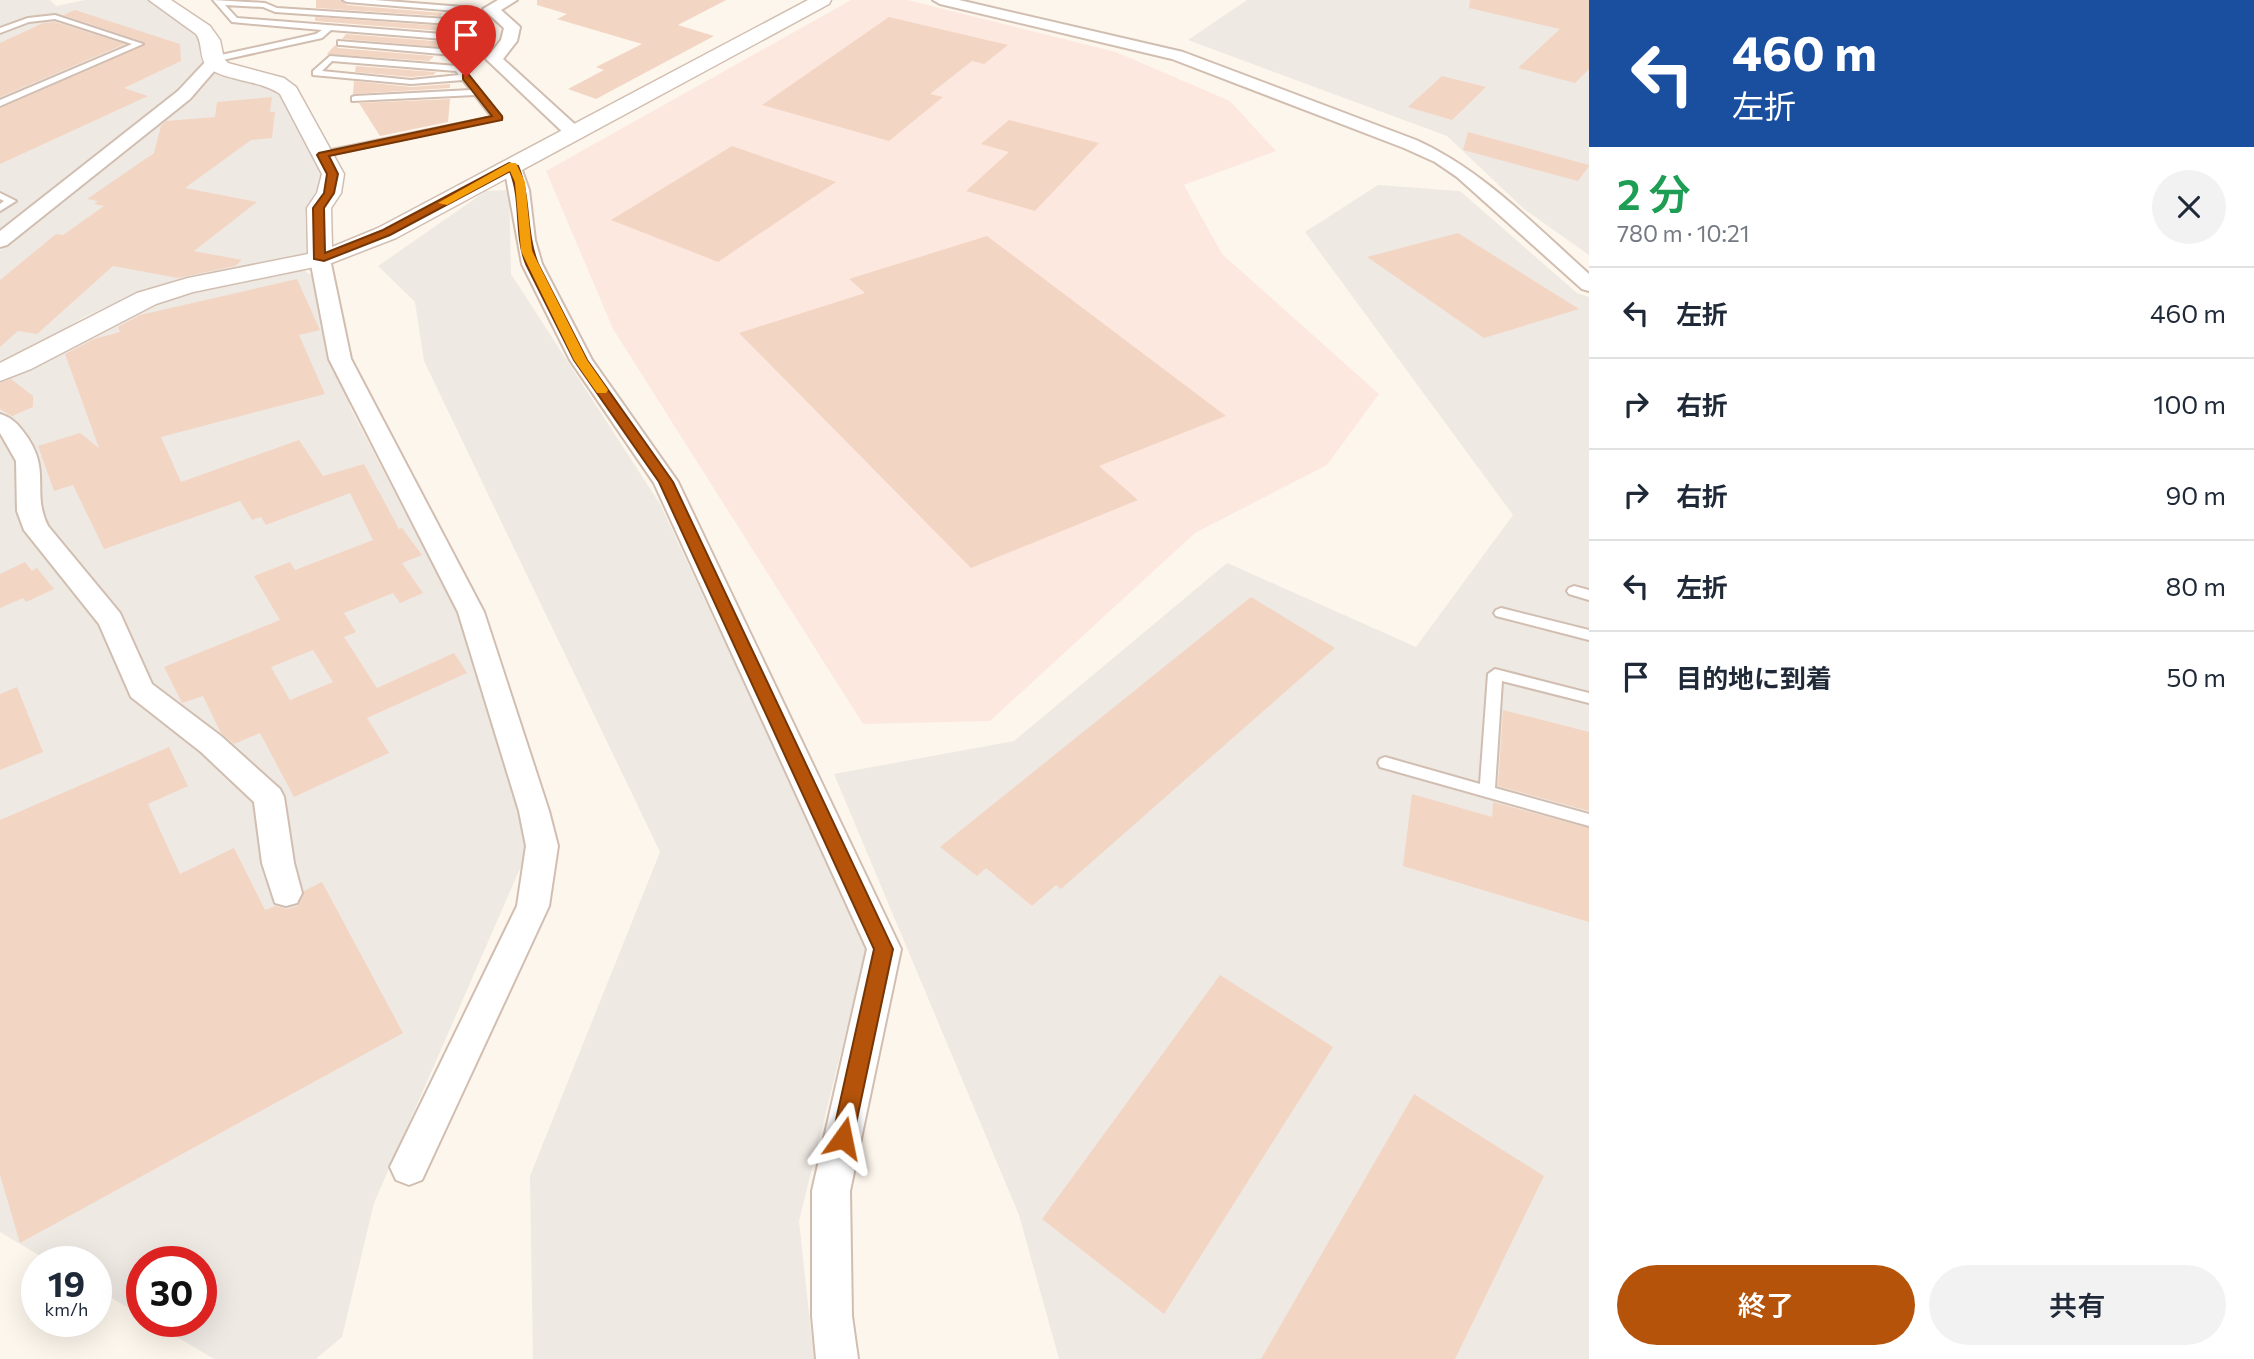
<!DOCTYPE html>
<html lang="ja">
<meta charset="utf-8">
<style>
body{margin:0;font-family:Commissioner,"Noto Sans JP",sans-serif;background:#f2f2f3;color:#1f2937;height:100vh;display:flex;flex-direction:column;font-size:26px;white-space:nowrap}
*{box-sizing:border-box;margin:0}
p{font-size:23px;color:#747a83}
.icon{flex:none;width:38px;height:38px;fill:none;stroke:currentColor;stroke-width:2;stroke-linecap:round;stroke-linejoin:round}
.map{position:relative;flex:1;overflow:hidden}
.panel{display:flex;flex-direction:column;background:#fff;width:665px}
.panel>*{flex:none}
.guide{background:#1a4fa0;color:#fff;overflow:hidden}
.speed{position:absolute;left:21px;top:1246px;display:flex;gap:14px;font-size:35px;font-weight:700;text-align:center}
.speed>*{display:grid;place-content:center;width:91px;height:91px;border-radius:50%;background:#fff;box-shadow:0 7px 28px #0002;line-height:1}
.speed small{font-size:18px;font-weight:400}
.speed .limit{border:10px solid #d22;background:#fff;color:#111}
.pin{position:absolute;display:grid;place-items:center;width:60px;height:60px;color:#fff;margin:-72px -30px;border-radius:50% 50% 50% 0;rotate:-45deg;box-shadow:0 0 7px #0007}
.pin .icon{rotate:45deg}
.me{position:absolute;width:77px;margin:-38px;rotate:12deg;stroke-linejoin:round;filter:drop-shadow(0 0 5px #0008)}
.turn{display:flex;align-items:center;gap:24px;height:147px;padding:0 28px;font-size:32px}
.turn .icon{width:91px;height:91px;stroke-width:2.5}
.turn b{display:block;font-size:49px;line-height:60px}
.round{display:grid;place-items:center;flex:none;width:74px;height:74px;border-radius:37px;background:#f2f2f3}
.headline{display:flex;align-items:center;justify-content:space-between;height:119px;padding:0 28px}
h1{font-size:42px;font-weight:600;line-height:52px;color:#1e9e55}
.primary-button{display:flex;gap:14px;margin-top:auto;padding:14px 28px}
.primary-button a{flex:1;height:80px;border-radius:42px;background:#b45309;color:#fff;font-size:28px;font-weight:600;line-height:80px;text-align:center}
.primary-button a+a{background:#f2f2f3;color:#1f2937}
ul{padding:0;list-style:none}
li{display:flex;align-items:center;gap:21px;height:91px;padding:0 28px;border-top:2px solid #e0e1e3}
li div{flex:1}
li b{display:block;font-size:26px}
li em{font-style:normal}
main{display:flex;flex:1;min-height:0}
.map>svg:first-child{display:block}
.commercial{fill:#fde8e0}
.industrial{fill:#efe9e4}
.building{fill:#f3d5c3;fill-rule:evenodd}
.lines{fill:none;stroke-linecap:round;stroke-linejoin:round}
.service-casing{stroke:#d1beb0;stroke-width:4}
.minor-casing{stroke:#d1beb0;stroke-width:4}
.tertiary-casing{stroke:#d1beb0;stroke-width:3}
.service{fill:#fff;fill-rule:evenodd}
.minor{fill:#fff;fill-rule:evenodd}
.tertiary{fill:#fff;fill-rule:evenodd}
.route{fill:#b45309;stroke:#753606;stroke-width:2}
.slow{fill:#f59e0b}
</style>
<main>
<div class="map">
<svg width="1589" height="1359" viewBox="0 0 1589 1359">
<rect width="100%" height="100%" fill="#fdf6ec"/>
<!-- commercial -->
<polygon class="commercial" points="851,0 908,0 1116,52 1230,101 1276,151 1184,185 1222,254 1379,394 1327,465 1195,533 990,721 863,724 613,329 546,171"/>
<!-- industrial -->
<g class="industrial">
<polygon points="0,0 50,0 56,6 85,0 154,0 196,29 205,62 177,91 0,229"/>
<polygon points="1247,0 1589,0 1589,255 1524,209 1447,136 1188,40"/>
<polygon points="222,72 268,84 283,95 325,173 305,213 307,252 286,263 142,291 84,317 21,356 0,361 0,251 212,73"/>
<polygon points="1378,185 1460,191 1577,293 1589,297 1589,1359 1059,1359 1019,1215 834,774 1014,741 1227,563 1416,647 1513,515 1305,232"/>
<polygon points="509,190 511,274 660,504 867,947 799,1221 814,1359 533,1359 530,1176 660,852 424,361 415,302 378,266 486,191"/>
<polygon points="303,270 313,276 350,407 461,620 529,848 374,1203 342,1337 316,1359 214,1359 150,1321 201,1321 201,1262 142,1262 142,1316 96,1289 96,1262 50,1262 0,1232 0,378 32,369 89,333 147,303"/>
</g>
<!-- building -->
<g class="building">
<polygon points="316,0 341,0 347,5 443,13 440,16 316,8"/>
<polygon points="537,0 726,0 678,25 714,36 596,99 568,89 604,70 596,67 642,44 557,19 567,14 537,5"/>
<polygon points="1470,0 1589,0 1589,69 1575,83 1518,68 1560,29 1469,8"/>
<polygon points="75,10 180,44 181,61 124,88 148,96 0,164 0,108 145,45 144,42 63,15"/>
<polygon points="315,17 459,27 455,32 315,21"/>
<polygon points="889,17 1008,45 984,64 972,61 930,94 943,97 889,141 762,105"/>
<polygon points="55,22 125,44 0,97 0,43 43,23"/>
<polygon points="346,34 446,42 442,47 342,39"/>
<polygon points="335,45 338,48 434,56 429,61 327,54"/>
<polygon points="356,66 436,72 433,75 411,77 355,72"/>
<polygon points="1442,76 1486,87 1452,120 1408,107"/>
<polygon points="354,81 411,87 450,84 450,88 353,94"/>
<polygon points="272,97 270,112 275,112 272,138 251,140 185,188 257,202 194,251 242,260 235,266 178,278 113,266 37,334 18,331 0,347 0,280 56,234 63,235 104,206 94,204 98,201 87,199 154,153 161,126 166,121 215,117 217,102"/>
<polygon points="450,99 448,122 380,136 359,103"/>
<polygon points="1009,120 1099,143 1035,211 966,191 1009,152 981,144"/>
<polygon points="1468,132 1589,165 1589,166 1578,181 1463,150"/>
<polygon points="732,146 836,182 718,262 611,220"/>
<polygon points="1458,233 1579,309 1484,338 1367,257"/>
<polygon points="987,236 1226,416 1099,466 1138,500 971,568 739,333 865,293 849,279"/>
<path d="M297,279l23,51 -21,5 26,59 -164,43 20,45 118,-42 24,36 41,-12 35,65 3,-1 20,27 -20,8 21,30 -23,10 -7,-10 -49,20 12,19 -12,5 33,51 77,-35 13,20 -100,45 22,35 -95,44 -34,-64 -26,11 -13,-11 -18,-37 -21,7 -18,-36 116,-47 -26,-44 36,-14 5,8 78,-30 -23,-47 -84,32 -5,-8 -9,3 -12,-19 -136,48 -31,-64 -19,6 -16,-45 42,-13 19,15 -34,-94 29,-15 26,-7 -2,-5 22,-12zM313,650l20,32 -43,18 -19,-33z"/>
<polygon points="11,379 33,396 33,407 12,416 0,409 0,383"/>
<polygon points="25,562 32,571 37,568 54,589 26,602 23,598 0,608 0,574"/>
<polygon points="1251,597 1335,648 1061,889 1056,885 1032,906 986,868 977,876 940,847"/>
<polygon points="17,687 43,752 0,770 0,694"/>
<polygon points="1503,710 1589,732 1589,811 1498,786"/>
<polygon points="169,747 188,786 148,804 180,874 234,848 265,910 275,906 287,909 298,906 304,891 322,882 403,1033 20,1243 0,1175 0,820"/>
<polygon points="1412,794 1492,817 1493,802 1589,828 1589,922 1403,866"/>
<polygon points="1220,975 1333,1047 1164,1314 1042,1219"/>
<polygon points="1414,1094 1544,1176 1455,1359 1261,1359"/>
</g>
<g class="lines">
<defs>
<g id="service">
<path d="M213,0l52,3 12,5 186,12 -6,-9 -110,-9 -4,-2h32l88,7c16,26 18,37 0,62l39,49 -183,39 -1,-2 4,-3 170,-35 -17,-22 -123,6v-4l3,-1 116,-6 -8,-10 -52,4 -98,-9v-4l17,-15 127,10 7,-10 -123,-11h-3v-4l128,10 3,-10 -138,-11 -9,8 -95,21 -16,5v-4l10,-5 95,-21 6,-4 -90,-8zM225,5l38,2 12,5 190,13 3,11 -231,-18zM332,61l124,10 3,4 -48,5 -89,-9z"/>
<polygon points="55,15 143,44 0,106 0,100 132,44 55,19 29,22 0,33 0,28 28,18"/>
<polygon points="0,193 16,201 0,211 0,204 4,201 0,199"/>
<polygon points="1574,586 1589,590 1589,600 1569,594 1567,591 1569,588"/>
<polygon points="1501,608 1589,630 1589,640 1496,616 1494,613 1496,610"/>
<polygon points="1495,669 1589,693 1589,703 1502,681 1495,788 1589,814 1589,826 1380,767 1378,763 1380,759 1385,757 1480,784 1488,674"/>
</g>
<g id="minor">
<polygon points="498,0 517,0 501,10 520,27 517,41 503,59 580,129 583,133 580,137 568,137 486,59 501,40 504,28 483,9"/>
<path d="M933,0h26l224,52 233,88c67,30 119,86 173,134v17l-7,-2 -125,-112 -22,-15 -31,-14 -232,-89 -232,-55z"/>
<polygon points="214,57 222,62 190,99 7,245 0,247 0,231 178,91 208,59"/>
<polygon points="513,161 519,162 529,190 535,240 542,264 592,360 678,482 901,949 850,1191 852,1316 858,1359 816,1359 812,1316 812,1191 867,949 654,483 570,360 522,264 504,166"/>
<polygon points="320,253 327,255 330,259 351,359 484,612 549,811 558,846 549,906 422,1180 409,1185 396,1180 390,1167 517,906 526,846 519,811 458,612 329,359 310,259 313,255"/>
<path d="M0,414c10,3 16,8 22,16 32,40 8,60 26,96l72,87 32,71 69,52 59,53 4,8 10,66 8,30 -5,10 -11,3 -11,-3 -13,-40 -8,-61 -53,-50 -70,-55 -32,-73 -75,-94 -7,-19 -1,-50 -16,-28z"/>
</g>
<path id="tertiary" d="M149,0h22l39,26 10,14 4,19 4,4 56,15 12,9 48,87 -3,19 -10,15 1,39 46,-19 430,-228h23l-2,4 -433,234 -67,26 -136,28 -37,12 -125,65 -31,12v-18l137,-70 51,-15 120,-24 -1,-46 10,-15 5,-19 -42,-80c-19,-14 -61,-14 -73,-28 -8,-8 -4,-23 -11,-32z"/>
</defs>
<!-- service casing -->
<use href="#service" class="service-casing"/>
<!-- minor casing -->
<use href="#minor" class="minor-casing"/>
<!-- tertiary casing -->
<use href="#tertiary" class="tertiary-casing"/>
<!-- service -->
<use href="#service" class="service"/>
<!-- minor -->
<use href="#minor" class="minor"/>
<!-- tertiary -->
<use href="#tertiary" class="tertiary"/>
</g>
<!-- route -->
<path class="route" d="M463,75h6l33,41v4l-173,36 9,18 -4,19 -10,15 1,45 58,-23 126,-67 9,3c13,31 7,66 20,98l49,96 86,122 220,467 -40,189 -3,7 -7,3 -7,-3 -4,-7 42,-189 -215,-467 -85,-122 -48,-96c-12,-30 -4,-64 -16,-93l-120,64 -66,26 -10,-2 -1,-51 11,-15 3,-19 -10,-19 2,-2 173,-37 -29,-37z"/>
<!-- slow -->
<polygon class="slow" points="509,163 516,163 525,182 532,251 587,360 608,390 606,393 597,393 574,360 521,251 515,182 510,171 447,205 438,203"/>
</svg>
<div class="speed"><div>19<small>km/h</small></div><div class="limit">30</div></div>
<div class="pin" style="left:466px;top:77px;background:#d93025"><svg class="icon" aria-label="arrive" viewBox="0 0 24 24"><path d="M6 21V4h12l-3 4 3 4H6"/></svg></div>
<svg class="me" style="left:843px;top:1138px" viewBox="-20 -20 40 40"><path d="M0-17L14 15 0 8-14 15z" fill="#b45309" stroke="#fff" stroke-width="4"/></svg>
</div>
<section class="panel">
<div class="guide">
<div class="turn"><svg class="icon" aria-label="left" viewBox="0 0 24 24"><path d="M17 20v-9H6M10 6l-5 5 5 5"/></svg><div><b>460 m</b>左折</div></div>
</div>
<div class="headline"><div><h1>2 分</h1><p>780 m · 10:21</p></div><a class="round"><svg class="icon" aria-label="close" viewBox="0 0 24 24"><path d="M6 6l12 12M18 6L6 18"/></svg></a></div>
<ul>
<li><svg class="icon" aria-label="left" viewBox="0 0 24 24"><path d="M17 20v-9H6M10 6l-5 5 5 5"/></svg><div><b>左折</b></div><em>460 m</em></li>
<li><svg class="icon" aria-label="right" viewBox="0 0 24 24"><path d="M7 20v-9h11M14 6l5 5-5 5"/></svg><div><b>右折</b></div><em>100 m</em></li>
<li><svg class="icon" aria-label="right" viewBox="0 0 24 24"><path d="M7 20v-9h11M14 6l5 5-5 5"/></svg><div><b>右折</b></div><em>90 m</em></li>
<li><svg class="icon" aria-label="left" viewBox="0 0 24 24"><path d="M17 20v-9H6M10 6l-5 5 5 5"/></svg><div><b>左折</b></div><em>80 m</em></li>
<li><svg class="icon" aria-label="arrive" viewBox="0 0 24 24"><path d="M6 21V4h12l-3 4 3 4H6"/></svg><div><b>目的地に到着</b></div><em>50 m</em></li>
</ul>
<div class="primary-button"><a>終了</a><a>共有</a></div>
</section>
</main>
